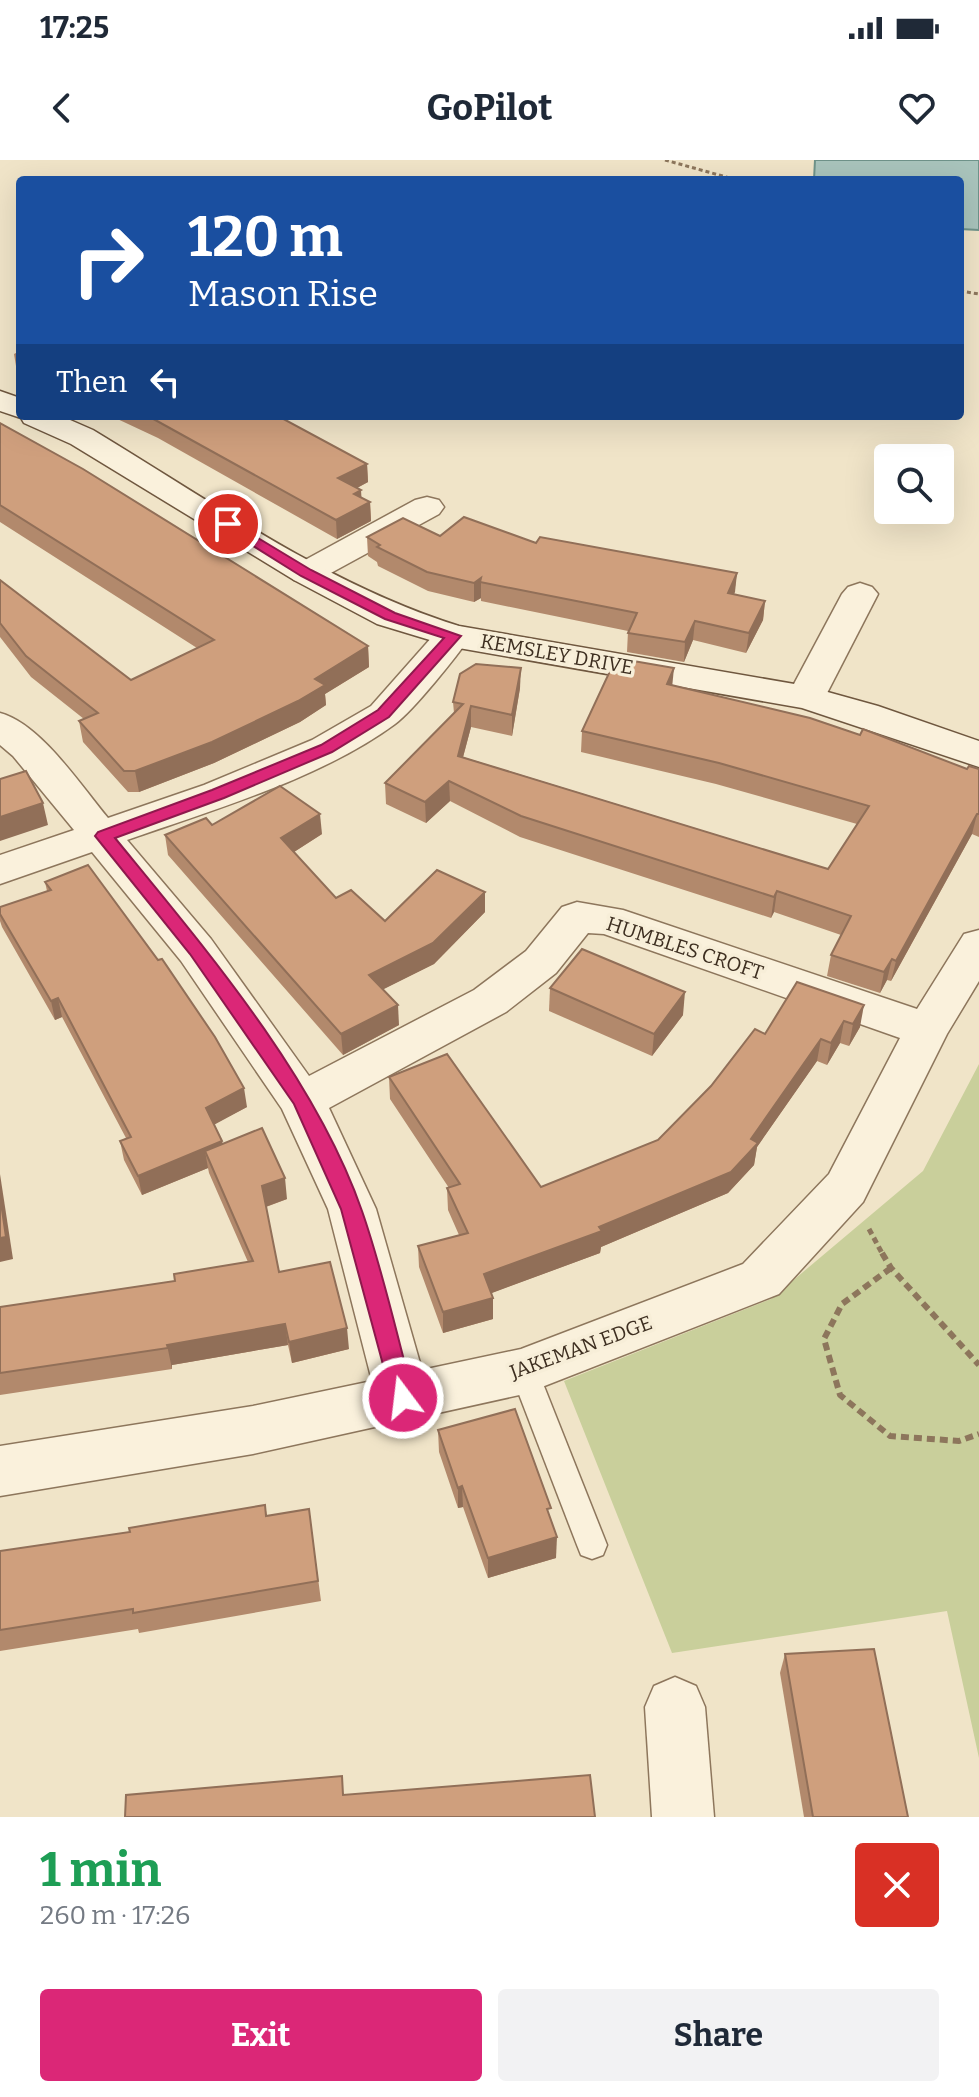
<!DOCTYPE html>
<meta charset="utf-8">
<style>
body{margin:0;font-family:Bitter,serif;background:#f2f2f3;color:#1f2937;height:100vh;display:flex;flex-direction:column;font-size:30px;white-space:nowrap}
*{box-sizing:border-box;margin:0}
p{font-size:26px;color:#747a83}
.icon{flex:none;width:44px;height:44px;fill:none;stroke:currentColor;stroke-width:2;stroke-linecap:round;stroke-linejoin:round}
.map{position:relative;height:1657px;overflow:hidden}
.side{display:flex;flex-direction:column;background:#fff;flex:1}
.side>*{flex:none}
.guide{position:absolute;left:16px;top:16px;width:948px;height:244px;border-radius:8px;box-shadow:0 8px 32px #0002;background:#1a4fa0;color:#fff;overflow:hidden}
.tools{position:absolute;left:874px;top:284px;display:grid;gap:16px}
.tools a{display:grid;place-items:center;width:80px;height:80px;border-radius:8px;background:#fff;box-shadow:0 8px 32px #0002;font-size:40px}
.pin{position:absolute;display:grid;place-items:center;width:68px;height:68px;color:#fff;margin:-34px;border:4px solid #fff;border-radius:50%;box-shadow:0 2px 8px #0007}
.me{position:absolute;width:88px;margin:-44px;rotate:345deg;stroke-linejoin:round;filter:drop-shadow(0 0 6px #0008)}
.turn{display:flex;align-items:center;gap:28px;height:168px;padding:0 40px;font-size:36px}
.turn .icon{width:104px;height:104px;stroke-width:2.5}
.turn b{display:block;font-size:56px;line-height:68px}
.then{display:flex;align-items:center;height:76px;padding:0 40px;background:#0003;gap:16px;font-size:30px}
.round{display:grid;place-items:center;flex:none;width:84px;height:84px;border-radius:8px;background:#f2f2f3}
.head{display:flex;align-items:center;justify-content:space-between;height:136px;padding:0 40px}
h1{font-size:48px;font-weight:700;line-height:60px;color:#1e9e55}
.primary-button{display:flex;gap:16px;margin-top:auto;padding:16px 40px}
.primary-button a{flex:1;height:92px;border-radius:8px;background:#db2777;color:#fff;font-size:32px;font-weight:700;line-height:92px;text-align:center}
.primary-button a+a{background:#f2f2f3;color:#1f2937}
.status{display:flex;justify-content:space-between;align-items:center;height:56px;padding:0 40px;background:#fff;direction:ltr}
.status svg{height:22px;fill:currentColor}
header{display:flex;justify-content:space-between;align-items:center;height:104px;padding:0 40px;background:#fff;font-size:36px;font-weight:700}
.map>svg:first-child{display:block}
.green{fill:#c9cf9b}
.water{fill:#a9c4bc;stroke:#6f938a;stroke-width:2}
.lines{fill:none;stroke-linecap:round;stroke-linejoin:round}
.lane-casing{stroke:#8d765c;stroke-width:3}
.street-casing{stroke:#8d765c;stroke-width:3}
.secondary-casing{stroke:#6f573f;stroke-width:3}
.path-far2{stroke:#8d765c;stroke-width:3;stroke-dasharray:4 3;stroke-linecap:butt}
.path-far1{stroke:#8d765c;stroke-width:5;stroke-dasharray:6 4;stroke-linecap:butt}
.path{stroke:#8d765c;stroke-width:6;stroke-dasharray:8 5;stroke-linecap:butt}
.lane{fill:#faf1dc;fill-rule:evenodd}
.street{fill:#faf1dc;fill-rule:evenodd}
.secondary{fill:#faf1dc;fill-rule:evenodd}
.wall{fill:#b2896c}
.shaded-wall{fill:#916f58}
.building{fill:#cf9f7d;stroke:#916f58;stroke-width:2}
.route{fill:#db2777;stroke:#8e194d;stroke-width:2}
.labels{text-anchor:middle;dominant-baseline:central;stroke-width:7;stroke-linejoin:round;paint-order:stroke}
.street-label{font-size:20px;fill:#3d2e20;stroke:#f7eed8}
</style>
<div class="status"><b>17:25</b><svg viewBox="0 0 49 12"><path d="M0 12V9h3v3zM5 12V6h3v6zM10 12V3h3v9zM15 12V0h3v12zM26 1h20v11H26zM47 4h2v5h-2z"/></svg></div>
<header><svg class="icon" aria-label="back" viewBox="0 0 24 24"><path d="M15 5l-7 7 7 7"/></svg>GoPilot<svg class="icon" aria-label="heart" viewBox="0 0 24 24"><path d="M12 20l-8-8c-3-5 5-10 8-4 3-6 11-1 8 4z"/></svg></header>
<div class="map">
<svg width="979" height="1657" viewBox="0 0 979 1657">
<rect width="100%" height="100%" fill="#f0e4c8"/>
<!-- green -->
<polygon class="green" points="979,904 979,1598 947,1451 672,1493 564,1221 771,1139 923,1011"/>
<!-- water -->
<polygon class="water" points="815,0 979,0 979,70 960,69 960,20 814,20"/>
<g class="lines">
<defs>
<polygon id="lane" points="524,1199 534,1202 538,1211 607,1385 603,1395 592,1399 581,1395 577,1385 510,1211 514,1202"/>
<g id="street">
<polygon points="427,337 439,340 444,347 439,354 318,420 306,423 294,420 289,413 294,406 415,340"/>
<polygon points="860,423 872,427 878,434 825,537 819,545 806,548 793,545 787,537 842,434 848,427"/>
<path d="M453,465l13,3 5,8c-14,20 -57,74 -76,88 -73,54 -182,86 -268,116l84,99 98,137 165,-86 52,-39 36,-44 15,-5 46,8 294,99 47,-75 15,-4v51l-32,53 -84,168 -84,92 -255,100 -271,60 -253,42v-50l253,-40 119,-25 -44,-172 -46,-100 -101,-148 -89,-109 -92,32v-29l74,-25 -61,-74 -13,-11v-32c41,11 81,73 108,105l96,-33 108,-45 59,-34 69,-78zM588,773l16,1 296,104 -71,136 -86,90 -222,85 -99,21 -46,-161 -47,-101 177,-96 50,-39z"/>
<polygon points="675,1517 696,1526 705,1547 714,1657 652,1657 645,1547 654,1526"/>
</g>
<path id="secondary" d="M0,231l20,7v18h41l32,14c118,71 234,155 366,196l347,60 72,20 101,35v26l-177,-59 -349,-61 -76,-23 -83,-44 -223,-136 -47,-21 -3,-5 -21,-7z"/>
</defs>
<!-- lane casing -->
<use href="#lane" class="lane-casing"/>
<!-- street casing -->
<use href="#street" class="street-casing"/>
<!-- secondary casing -->
<use href="#secondary" class="secondary-casing"/>
<!-- path-far2 -->
<g class="path-far2">
<polyline points="665,0 737,20"/>
<polyline points="960,131 979,134"/>
</g>
<!-- path-far1 -->
<polyline class="path-far1" points="869,1069 883,1095"/>
<!-- path -->
<g class="path">
<polyline points="882,1093 891,1108 979,1205"/>
<polyline points="891,1108 842,1144 824,1179 840,1235 890,1276 959,1281 979,1274"/>
</g>
<!-- lane -->
<use href="#lane" class="lane"/>
<!-- street -->
<use href="#street" class="street"/>
<!-- secondary -->
<use href="#secondary" class="secondary"/>
</g>
<!-- wall -->
<g class="wall">
<polygon points="20,191 20,213 17,212 14,194"/>
<polygon points="111,256 278,256 367,304 368,322 357,328 361,337 370,342 371,361 337,379 158,278"/>
<polygon points="0,263 368,486 369,507 325,534 326,545 300,562 214,603 139,632 128,632 83,582 79,561 84,559 31,517 0,477 0,420 131,520 197,488 0,362"/>
<polygon points="440,376 536,383 737,413 734,434 765,441 763,460 746,493 693,480 684,502 627,492 628,471 481,441 481,438 474,442 428,431 378,406 377,402 368,396 367,377"/>
<polygon points="673,526 967,609 979,609 979,677 972,674 891,821 887,820 880,833 827,816 831,795 841,775 774,752 771,758 520,677 450,641 426,663 386,644 385,623 454,553 453,542 520,528 512,576 471,567 463,597 828,709 857,664 716,624 581,592 582,571"/>
<polygon points="212,665 322,674 294,692 336,738 385,761 485,732 485,752 434,804 383,829 399,865 343,895 168,695 165,675"/>
<polygon points="45,722 247,947 214,964 223,984 287,1039 266,1047 279,1112 349,1189 292,1203 288,1185 172,1205 172,1209 0,1235 0,1147 175,1121 248,1102 209,1013 208,1008 142,1035 124,1000 120,981 126,978 62,857 55,860 2,767 0,761 0,747 47,731"/>
<polygon points="797,822 860,867 849,886 840,883 827,905 817,901 757,987 754,1005 728,1033 601,1087 600,1093 491,1133 493,1138 493,1159 443,1173 419,1107 418,1086 459,1075 448,1050 447,1028 449,1028 390,939 389,917 541,1027 658,980 765,874"/>
<polygon points="550,828 683,855 652,896 549,851"/>
<polygon points="438,1270 550,1359 556,1398 488,1418 463,1347 458,1348 439,1292"/>
<polygon points="265,1345 267,1356 309,1349 321,1441 139,1473 138,1469 0,1491 0,1391 130,1372"/>
<polygon points="785,1494 908,1657 804,1657 780,1513"/>
</g>
<!-- shaded-wall -->
<g class="shaded-wall">
<polygon points="367,304 368,322 340,337 338,318"/>
<polygon points="361,330 362,346 370,342 371,361 337,379 336,360 354,334"/>
<polygon points="737,413 735,432 726,452 728,433"/>
<polygon points="481,418 481,438 474,442 474,423"/>
<polygon points="765,441 763,460 746,493 749,473"/>
<polygon points="695,461 693,480 684,502 685,482"/>
<polygon points="368,486 369,507 325,534 326,545 300,562 214,603 139,632 135,611 315,519"/>
<polygon points="521,508 520,528 512,576 512,555"/>
<polygon points="674,508 672,528 667,524"/>
<polygon points="471,546 471,567 458,616 458,596"/>
<polygon points="449,621 450,641 426,663 425,642"/>
<polygon points="43,643 48,665 0,681 0,657"/>
<polygon points="320,654 322,674 283,699 281,678"/>
<polygon points="977,654 972,674 891,821 896,801"/>
<polygon points="777,731 774,752 771,758 774,737"/>
<polygon points="485,732 485,752 434,804 370,836 369,815"/>
<polygon points="892,799 887,820 880,833 884,812"/>
<polygon points="685,832 683,855 652,896 654,874"/>
<polygon points="58,838 62,857 55,860 51,841"/>
<polygon points="398,845 399,865 343,895 341,874"/>
<polygon points="864,845 860,867 849,886 853,864"/>
<polygon points="844,861 840,883 827,905 831,883"/>
<polygon points="821,879 817,901 757,987 754,1005 728,1033 601,1087 600,1093 484,1136 484,1114 599,1067 751,979"/>
<polygon points="244,928 247,947 210,967 206,948"/>
<polygon points="222,981 225,1000 205,991 208,1008 142,1035 138,1016"/>
<polygon points="0,1014 13,1099 0,1102"/>
<polygon points="285,1018 287,1039 265,1047 262,1026"/>
<polygon points="493,1138 493,1159 443,1173 443,1152"/>
<polygon points="285,1164 288,1185 172,1205 172,1209 167,1185"/>
<polygon points="347,1168 349,1189 292,1203 289,1182"/>
<polygon points="462,1326 463,1347 458,1348 458,1328"/>
<polygon points="557,1377 556,1398 488,1418 488,1398"/>
</g>
<!-- building -->
<g class="building">
<polygon points="148,256 278,256 367,304 338,318 361,330 354,334 370,342 336,360"/>
<polygon points="0,263 83,309 368,486 315,519 325,525 298,541 212,582 135,611 124,611 79,561 98,553 26,496 0,463 0,420 131,520 214,480 0,345"/>
<polygon points="464,357 536,383 540,377 737,413 728,433 765,441 749,473 695,461 685,482 628,473 637,453 480,422 481,418 474,423 427,412 377,387 380,385 367,377 403,358 440,376"/>
<polygon points="616,498 674,508 667,524 810,558 860,575 863,569 967,609 969,606 979,609 979,654 977,654 896,801 892,799 884,812 831,795 851,756 777,731 774,737 521,656 449,621 425,642 385,623 463,544 453,542 460,514 476,504 521,508 512,555 471,546 458,596 828,709 869,646 719,603 582,571"/>
<polygon points="26,611 43,643 0,657 0,619"/>
<polygon points="280,626 320,654 281,678 336,738 351,730 385,761 437,710 485,732 433,783 369,815 398,845 341,874 165,675 206,658 212,665"/>
<polygon points="88,705 158,800 162,799 215,877 244,928 206,948 222,981 138,1016 120,981 131,977 58,838 51,841 0,754 0,747 51,730 45,722"/>
<polygon points="582,789 685,832 654,874 550,828"/>
<polygon points="797,822 864,845 853,864 844,861 831,883 821,879 751,979 758,983 731,1012 599,1067 602,1071 484,1114 493,1138 443,1152 418,1086 468,1073 447,1028 460,1024 389,917 447,894 541,1027 658,980 711,926 755,869 765,874"/>
<polygon points="262,968 285,1018 262,1026 279,1112 330,1102 347,1168 289,1182 285,1164 167,1185 168,1188 0,1213 0,1147 175,1121 174,1114 253,1101 205,991"/>
<polygon points="0,1036 6,1077 0,1078"/>
<polygon points="515,1249 551,1348 547,1349 557,1377 488,1398 462,1326 458,1328 438,1270"/>
<polygon points="265,1345 266,1356 309,1349 318,1421 133,1453 133,1449 0,1470 0,1391 130,1372 129,1368"/>
<polygon points="874,1489 908,1657 813,1657 785,1494"/>
<polygon points="590,1615 595,1657 125,1657 126,1635 342,1616 343,1635"/>
</g>
<!-- route -->
<path class="route" d="M228,360l83,50 84,43 66,23 -72,81 -57,35 -108,46 -109,40c89,109 200,238 247,373 21,60 35,125 52,187l-3,7 -8,2 -8,-2 -3,-7 -51,-189 -47,-105 -104,-150 -95,-118 3,-4 114,-42 109,-45 57,-35 66,-72 -59,-19 -84,-43 -78,-49v-6z"/>
<g class="labels">
<!-- street labels -->
<g class="street-label">
<text transform="translate(557 494) rotate(10)">KEMSLEY DRIVE</text>
<text transform="translate(685 788) rotate(18)">HUMBLES CROFT</text>
<text transform="translate(581 1187) rotate(-20)">JAKEMAN EDGE</text>
</g>
</g>
</svg>
<div class="tools">
<a><svg class="icon" aria-label="search" viewBox="0 0 24 24"><circle cx="10" cy="10" r="6"/><path d="M15 15l6 6"/></svg></a>
</div>
<div class="pin" style="left:228px;top:364px;background:#d93025"><svg class="icon" aria-label="arrive" viewBox="0 0 24 24"><path d="M6 21V4h12l-3 4 3 4H6"/></svg></div>
<svg class="me" style="left:403px;top:1238px" viewBox="-20 -20 40 40"><circle r="17" fill="#db2777" stroke="#fff" stroke-width="3"/><path d="M0-11L8 9 0 5-8 9z" fill="#fff"/></svg>
<div class="guide">
<div class="turn"><svg class="icon" aria-label="right" viewBox="0 0 24 24"><path d="M7 20v-9h11M14 6l5 5-5 5"/></svg><div><b>120 m</b>Mason Rise</div></div>
<div class="then">Then<svg class="icon" aria-label="left" viewBox="0 0 24 24"><path d="M17 20v-9H6M10 6l-5 5 5 5"/></svg></div>
</div>
</div>
<section class="side">
<div class="head"><div><h1>1 min</h1><p>260 m · 17:26</p></div><a class="round" style="background:#d93025;color:#fff"><svg class="icon" aria-label="close" viewBox="0 0 24 24"><path d="M6 6l12 12M18 6L6 18"/></svg></a></div>
<div class="primary-button"><a>Exit</a><a>Share</a></div>
</section>
